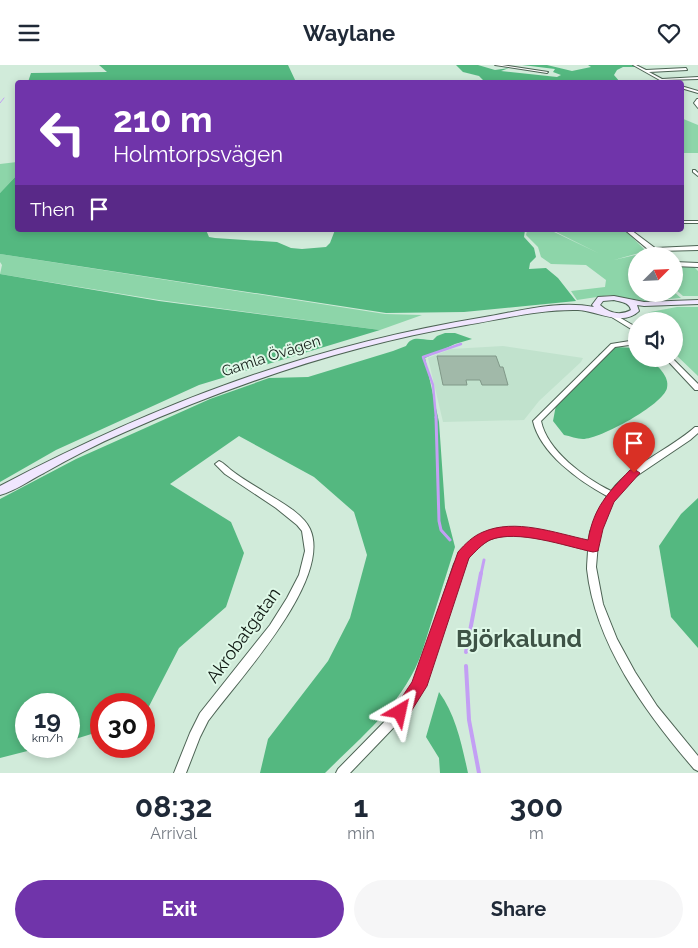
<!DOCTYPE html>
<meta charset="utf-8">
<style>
body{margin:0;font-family:Raleway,sans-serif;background:#f6f6f7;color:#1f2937;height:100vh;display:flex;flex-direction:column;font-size:19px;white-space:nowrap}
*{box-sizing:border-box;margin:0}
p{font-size:16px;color:#747a83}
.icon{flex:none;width:28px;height:28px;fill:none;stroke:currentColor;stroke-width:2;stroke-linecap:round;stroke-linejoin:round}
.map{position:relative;height:708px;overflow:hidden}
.details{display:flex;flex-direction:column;background:#fff;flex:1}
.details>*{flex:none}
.banner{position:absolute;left:15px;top:15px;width:669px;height:152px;border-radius:5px;box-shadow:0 2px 8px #0003;background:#7034aa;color:#fff;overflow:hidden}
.needle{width:32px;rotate:66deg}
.fabs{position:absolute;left:628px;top:182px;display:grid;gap:10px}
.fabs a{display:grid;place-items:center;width:55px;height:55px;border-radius:50%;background:#fff;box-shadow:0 2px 8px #0003;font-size:25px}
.speed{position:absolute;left:15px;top:628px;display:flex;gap:10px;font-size:25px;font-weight:700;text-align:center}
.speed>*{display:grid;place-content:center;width:65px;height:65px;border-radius:50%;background:#fff;box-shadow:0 2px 8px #0003;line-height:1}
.speed small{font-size:12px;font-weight:400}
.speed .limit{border:8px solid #d22;background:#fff;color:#111}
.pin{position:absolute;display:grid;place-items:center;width:42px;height:42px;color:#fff;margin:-51px -21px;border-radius:50% 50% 50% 0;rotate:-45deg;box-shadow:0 0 5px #0007}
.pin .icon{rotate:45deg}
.me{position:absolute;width:55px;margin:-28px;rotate:36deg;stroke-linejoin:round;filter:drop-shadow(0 0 4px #0008)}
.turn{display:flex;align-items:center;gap:18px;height:105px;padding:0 15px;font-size:22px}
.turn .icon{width:65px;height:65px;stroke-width:2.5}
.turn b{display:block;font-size:35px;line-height:42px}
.then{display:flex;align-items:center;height:48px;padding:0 15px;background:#0003;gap:10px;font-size:19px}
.eta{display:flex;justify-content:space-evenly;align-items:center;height:85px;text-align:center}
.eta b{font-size:30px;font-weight:700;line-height:35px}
.cta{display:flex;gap:10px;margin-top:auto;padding:10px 15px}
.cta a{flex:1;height:58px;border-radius:30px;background:#7034aa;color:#fff;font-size:20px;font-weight:700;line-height:58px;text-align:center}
.cta a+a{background:#f6f6f7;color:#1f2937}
header{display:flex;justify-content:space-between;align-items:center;height:65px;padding:0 15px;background:#fff;font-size:22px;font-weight:700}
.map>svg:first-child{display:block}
.built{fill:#c1e2cd}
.green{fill:#8dd5a9}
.forest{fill:#54b880}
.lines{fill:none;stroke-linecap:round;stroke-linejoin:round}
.stream-far3{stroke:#c39ff4;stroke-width:1}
.stream-far2{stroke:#c39ff4;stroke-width:2.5}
.stream-far1{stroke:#c39ff4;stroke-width:3}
.stream{stroke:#c39ff4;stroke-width:4}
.building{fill:#a1b9a9;stroke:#809888}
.street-casing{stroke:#4d6354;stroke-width:2}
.secondary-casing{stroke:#4d6354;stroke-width:2}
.street{fill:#fff;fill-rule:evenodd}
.secondary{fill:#f0e6fe;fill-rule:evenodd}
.route{fill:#e11d48;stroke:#92132f}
.labels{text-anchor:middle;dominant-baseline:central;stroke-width:4;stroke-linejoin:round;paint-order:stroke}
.street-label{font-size:15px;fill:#101913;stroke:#def8e7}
.near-street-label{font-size:18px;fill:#101913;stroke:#def8e7}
.near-district-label{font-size:24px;font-weight:bold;fill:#3e5346;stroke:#def8e7}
</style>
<header><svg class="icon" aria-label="menu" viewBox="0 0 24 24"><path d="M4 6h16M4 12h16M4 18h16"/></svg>Waylane<svg class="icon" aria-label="heart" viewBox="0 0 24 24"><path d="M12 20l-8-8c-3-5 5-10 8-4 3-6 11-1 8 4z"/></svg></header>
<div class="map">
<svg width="698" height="708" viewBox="0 0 698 708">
<rect width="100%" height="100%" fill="#d1ebda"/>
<!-- built -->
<polygon class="built" points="503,281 583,293 581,297 539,336 524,355 443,357 428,293 451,284"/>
<!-- green -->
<g class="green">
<polygon points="681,53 698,60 698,88 681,88"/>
<polygon points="17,97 17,110 0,128 0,99"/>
<polygon points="531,165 550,165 598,188 552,165 625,165 646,186 614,195 648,187 654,191 636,191 636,229 674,227 681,233 643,236 610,230 577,235 571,226 605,222 606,215 586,200 551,199 541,192 538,182 526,170 527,166"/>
<polygon points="0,189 385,249 422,250 380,265 159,235 0,209 2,200 0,197"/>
<polygon points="674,201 694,202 698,206 698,231 683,231 674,223 679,216 674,212"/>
<polygon points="677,242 698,242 698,311 674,288 674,256 640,256 639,254 650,247"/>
</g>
<!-- forest -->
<g class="forest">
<polygon points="99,0 288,0 296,17 28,17 31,8 107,7"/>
<polygon points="456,0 478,0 495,5 509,3 501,6 557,12 561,10 553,7 555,4 522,0 547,0 572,6 591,2 588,0 634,0 637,2 623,2 617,5 614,10 620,17 486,18 479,11 463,7"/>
<polygon points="17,110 18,165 206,165 209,172 215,173 277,177 291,183 302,184 326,182 330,178 335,165 525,165 524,172 534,183 536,192 530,198 529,204 546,203 558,213 576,236 464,247 386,248 0,189 0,128"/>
<polygon points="0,209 159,236 380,265 199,320 56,385 0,417"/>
<path d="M445,268h10l17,6 -17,5 -30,14 14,64 6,86 10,39 -33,105c-18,51 -60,84 -97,121h-65l8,-34 60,-78 22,-43 17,-63 -13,-43 -40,-35 -75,-41 -69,48 61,38 13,31 -18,54 -47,41 -35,68v-12h-43v27l-32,10v-37h-43v42h21l-47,12v-259l76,-40 134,-60 59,-21 39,-1 85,-26 13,-5c7,-12 16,-5 27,-6l4,-4z"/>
<path d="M616,282l20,1v11h14c7,7 20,17 17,29 -4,17 -67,51 -84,51 -6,0 -13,-3 -19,-4l-11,-14 3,-16 39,-39 4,-12z"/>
<polygon points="698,433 698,583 671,552 659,481 681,449"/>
<path d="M439,627c17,23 23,54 29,81h-28l-1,-15 -13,-21z"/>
</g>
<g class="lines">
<!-- stream-far3 -->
<polyline class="stream-far3" points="0,38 4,33"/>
<!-- stream-far2 -->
<polyline class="stream-far2" points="436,353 433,320 423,292 461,279"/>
<!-- stream-far1 -->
<g class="stream-far1">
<polyline points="436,352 439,456 441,465 450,475"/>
<polyline points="481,509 484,495"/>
</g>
<!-- stream -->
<g class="stream">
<polyline points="466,587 481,508"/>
<polyline points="466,601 469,655 479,708"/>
</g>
</g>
<!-- building -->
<polygon class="building" points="437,291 496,291 500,302 503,302 508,320 482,320 480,315 466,315 467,320 443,320"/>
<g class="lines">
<defs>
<g id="street">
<polygon points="495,0 502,0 548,7 547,8"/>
<polygon points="633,0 636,0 646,5 686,3 687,5 649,7 662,14 698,12 698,14 664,15 669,18 665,18"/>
<polygon points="681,21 698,26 698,28 681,23"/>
<polygon points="697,34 698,34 698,43 694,38"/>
<polygon points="693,105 695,105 698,108 698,111 693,107"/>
<rect x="681" y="156" width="17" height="2"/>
<polygon points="625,165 631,165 655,183 698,181 698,185 658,186 664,191 658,191 650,186"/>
<polygon points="674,197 698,198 698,202 674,201"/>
<polygon points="612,248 636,262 636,267 610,251 610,249"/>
<path d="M636,275v4l-21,3 -74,74c6,30 44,57 70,70 22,-28 58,-41 84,-64h3v6l-8,7 -58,39 -11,10 -8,11 -14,32 -3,35 7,37 14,35 18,33 22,34 41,50v15l-4,-2c-48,-56 -99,-125 -107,-200 0,-7 1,-13 1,-20 -27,-6 -73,-21 -100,-9 -11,6 -18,15 -25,25l-40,125 -26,34 -47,49h-14l2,-4 51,-52 25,-33 40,-120 13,-19 15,-10 19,-5 18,-1 19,2 51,12 1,-11 17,-36c-28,-15 -67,-43 -74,-75l78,-77z"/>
<polygon points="666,294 673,294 698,319 698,325 695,325"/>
<path d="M219,396c5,2 8,6 12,9 10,8 21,14 32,21 14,9 40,22 47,38 23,51 -73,152 -102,192l-8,16 -14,36h-12l16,-40 10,-20 70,-88 17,-27 12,-23 6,-24 -3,-20 -5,-6 -21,-17 -51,-34 -10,-10z"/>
</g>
<path id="secondary" d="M614,231l30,6 54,-2v4l-54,2 -7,-1 2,6c-16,16 -42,0 -61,-1 -37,-1 -76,9 -112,15 -119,20 -232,59 -341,107 -28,12 -55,26 -81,41 -14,7 -29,18 -44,22v-9c158,-83 308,-140 485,-169 35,-6 73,-17 109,-10l-2,-2 6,-8zM614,235c7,2 15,2 17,10 -11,6 -22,3 -31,-5l3,-4z"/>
</defs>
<!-- street casing -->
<use href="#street" class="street-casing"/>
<!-- secondary casing -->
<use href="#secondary" class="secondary-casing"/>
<!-- street -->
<use href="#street" class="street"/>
<!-- secondary -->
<use href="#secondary" class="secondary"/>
</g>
<!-- route -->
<path class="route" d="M634,404l6,4 -26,29 -11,27 -5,22 -5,1c-28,-6 -76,-23 -103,-12 -8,4 -15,12 -21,18l-42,128 -20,32 -7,2 -6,-2 -2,-6 20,-30 46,-130c7,-8 15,-16 25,-20 32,-14 72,1 105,8 6,-33 19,-46 42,-70z"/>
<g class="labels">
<!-- street labels -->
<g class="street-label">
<text transform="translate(271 291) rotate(-18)">Gamla Övägen</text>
</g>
<!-- near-street labels -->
<g class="near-street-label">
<text transform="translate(243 570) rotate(-54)">Akrobatgatan</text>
</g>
<!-- near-district labels -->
<g class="near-district-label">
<text x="519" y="573">Björkalund</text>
</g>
</g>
</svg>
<div class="fabs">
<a><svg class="needle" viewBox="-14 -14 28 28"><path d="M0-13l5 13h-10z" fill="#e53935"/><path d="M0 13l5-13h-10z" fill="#747a83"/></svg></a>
<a><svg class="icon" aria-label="sound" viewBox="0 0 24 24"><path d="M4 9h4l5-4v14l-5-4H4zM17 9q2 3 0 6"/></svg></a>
</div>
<div class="speed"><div>19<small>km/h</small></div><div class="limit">30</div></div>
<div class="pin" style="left:634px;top:408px;background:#d93025"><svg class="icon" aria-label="arrive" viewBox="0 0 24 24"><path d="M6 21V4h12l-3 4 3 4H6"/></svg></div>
<svg class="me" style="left:400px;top:647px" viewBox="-20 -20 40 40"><path d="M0-17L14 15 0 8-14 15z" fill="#e11d48" stroke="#fff" stroke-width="4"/></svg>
<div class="banner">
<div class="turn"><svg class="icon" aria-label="left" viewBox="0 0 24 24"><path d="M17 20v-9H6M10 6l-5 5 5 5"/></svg><div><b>210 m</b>Holmtorpsvägen</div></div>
<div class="then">Then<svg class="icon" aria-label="arrive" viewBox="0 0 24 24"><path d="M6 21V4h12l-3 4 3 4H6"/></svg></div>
</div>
</div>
<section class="details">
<div class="eta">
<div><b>08:32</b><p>Arrival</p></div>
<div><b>1</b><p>min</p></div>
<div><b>300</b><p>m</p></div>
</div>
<div class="cta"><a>Exit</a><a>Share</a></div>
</section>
